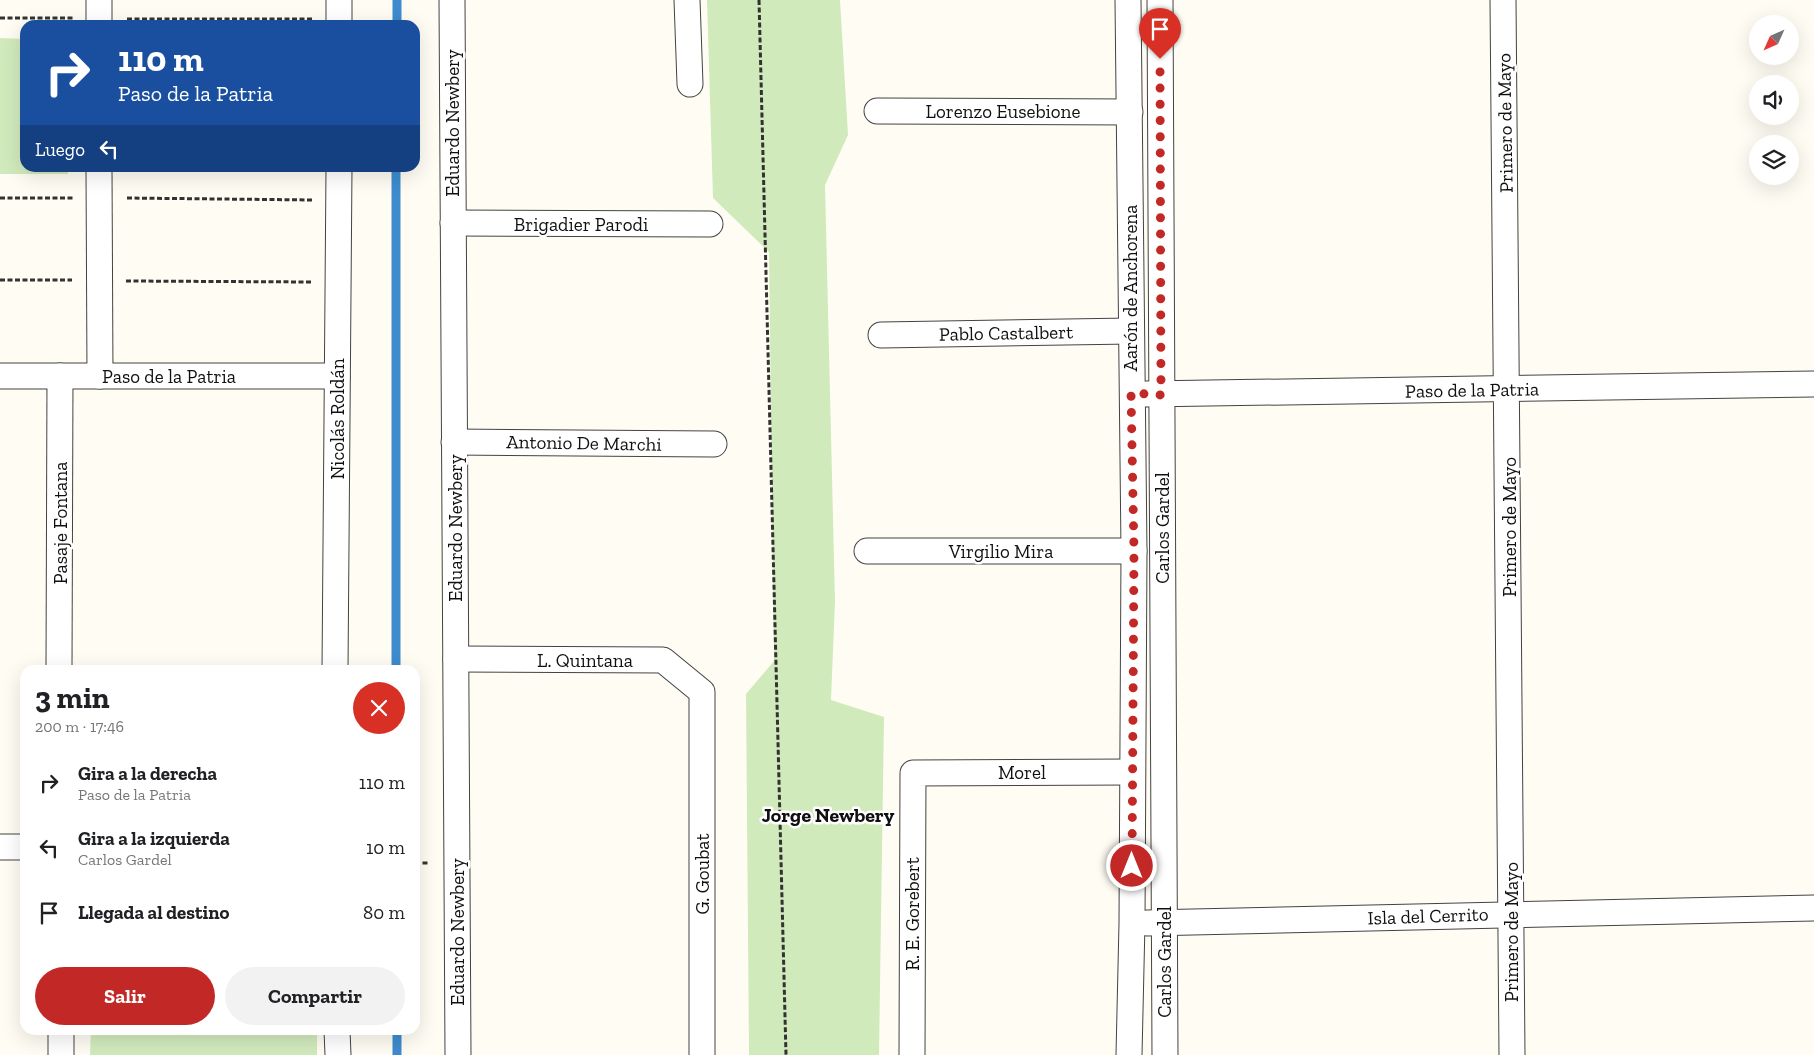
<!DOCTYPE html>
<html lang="es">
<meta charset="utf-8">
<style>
body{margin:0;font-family:"Zilla Slab",serif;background:#f2f2f2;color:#202124;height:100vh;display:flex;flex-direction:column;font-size:19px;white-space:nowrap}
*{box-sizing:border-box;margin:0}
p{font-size:16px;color:#757577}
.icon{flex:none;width:28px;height:28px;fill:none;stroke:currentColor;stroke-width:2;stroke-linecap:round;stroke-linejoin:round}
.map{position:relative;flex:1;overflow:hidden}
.sheet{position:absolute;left:20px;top:665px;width:400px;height:370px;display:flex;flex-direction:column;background:#fff;border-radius:15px;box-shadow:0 5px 20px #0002}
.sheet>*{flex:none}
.banner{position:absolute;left:20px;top:20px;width:400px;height:152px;border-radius:15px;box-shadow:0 5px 20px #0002;background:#1a4fa0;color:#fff;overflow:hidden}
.needle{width:32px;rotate:225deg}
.buttons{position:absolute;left:1749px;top:15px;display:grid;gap:10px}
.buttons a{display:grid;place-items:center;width:50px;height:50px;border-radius:50%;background:#fff;box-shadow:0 5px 20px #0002;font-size:25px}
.pin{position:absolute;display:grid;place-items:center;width:42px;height:42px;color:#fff;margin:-51px -21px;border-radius:50% 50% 50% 0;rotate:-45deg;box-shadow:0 0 5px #0007}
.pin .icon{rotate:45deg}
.me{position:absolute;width:55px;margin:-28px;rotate:0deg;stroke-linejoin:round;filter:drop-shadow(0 0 4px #0008)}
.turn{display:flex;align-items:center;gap:18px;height:105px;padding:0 15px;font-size:22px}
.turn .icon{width:65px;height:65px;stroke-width:2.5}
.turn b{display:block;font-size:35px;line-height:42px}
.then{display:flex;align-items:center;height:48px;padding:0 15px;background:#0003;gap:10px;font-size:19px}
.round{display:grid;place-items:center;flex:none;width:52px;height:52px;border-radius:26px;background:#f2f2f2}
.summary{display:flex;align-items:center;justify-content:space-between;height:85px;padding:0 15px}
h1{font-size:30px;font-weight:800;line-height:38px}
.action{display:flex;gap:10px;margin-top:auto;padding:10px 15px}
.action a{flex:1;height:58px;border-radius:30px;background:#c22926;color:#fff;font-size:20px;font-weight:800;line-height:58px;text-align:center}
.action a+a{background:#f2f2f2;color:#202124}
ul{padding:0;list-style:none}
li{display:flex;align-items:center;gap:15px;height:65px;padding:0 15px}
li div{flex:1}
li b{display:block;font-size:19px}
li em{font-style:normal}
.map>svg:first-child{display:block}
.green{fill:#d1eabc}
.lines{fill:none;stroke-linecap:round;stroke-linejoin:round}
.stream{stroke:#3e8bce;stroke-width:9}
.street-casing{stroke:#434343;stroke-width:27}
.path{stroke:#323232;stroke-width:3;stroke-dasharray:5 2.5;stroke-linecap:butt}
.street{stroke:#fff;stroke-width:25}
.route{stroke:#c22926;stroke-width:9;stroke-dasharray:0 16.2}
.labels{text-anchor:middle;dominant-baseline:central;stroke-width:5;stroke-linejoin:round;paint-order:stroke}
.street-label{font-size:19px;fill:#101010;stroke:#fff}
.neighbourhood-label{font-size:20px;font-weight:bold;fill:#101010;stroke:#fff}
</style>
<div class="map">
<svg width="1814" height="1055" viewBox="0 0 1814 1055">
<rect width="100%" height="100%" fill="#fffdf3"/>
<!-- green -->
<g class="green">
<polygon points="707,0 840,0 848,135 825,185 835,601 831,700 884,717 879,1055 749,1055 746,694 774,661 769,252 713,198"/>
<polygon points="0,38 25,39 25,168 68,168 68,174 0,174"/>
<polygon points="91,1030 317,1030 317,1055 90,1055"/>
</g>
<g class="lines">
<!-- stream -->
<g class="stream">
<polyline points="397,25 397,0"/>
<polyline points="396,670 396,168"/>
<polyline points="397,1030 397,1055"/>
</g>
<defs>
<g id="street">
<polyline points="339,0 339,25"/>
<polyline points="452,0 458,1055"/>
<polyline points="687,0 690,84"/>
<polyline points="1128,0 1134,551 1132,923 1129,1055"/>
<polyline points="1160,0 1165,1055"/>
<polyline points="1503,0 1512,1055"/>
<polyline points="99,25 99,0"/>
<polyline points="877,111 1130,112"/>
<polyline points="99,168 100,376"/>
<polyline points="453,223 710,224"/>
<polyline points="881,335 1131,331"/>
<polyline points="0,376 337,376"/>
<polyline points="1146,394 1814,384"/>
<polyline points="454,442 714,444"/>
<polyline points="867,551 1134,551"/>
<polyline points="456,659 663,660 702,692 702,1055"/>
<polyline points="59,670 60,376"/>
<polyline points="335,670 339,168"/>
<polyline points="0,847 25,847"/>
<polyline points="1147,923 1814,908"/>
<polyline points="61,1030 61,1055"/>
<polyline points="337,1030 338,1055"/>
<polyline points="912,1055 913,773 1132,772"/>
</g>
</defs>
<!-- street casing -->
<use href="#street" class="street-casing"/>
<!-- path -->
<g class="path">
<polyline points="759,0 786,1055"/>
<polyline points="0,18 73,18"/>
<polyline points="127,19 313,19"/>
<polyline points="0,198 73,198"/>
<polyline points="127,198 313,200"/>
<polyline points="0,280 72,280"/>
<polyline points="126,281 312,282"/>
<polyline points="415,863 429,863"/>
</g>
<!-- street -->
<use href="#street" class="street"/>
</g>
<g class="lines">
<!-- route -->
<polyline class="route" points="1132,866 1134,551 1131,393 1161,395 1160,59"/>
</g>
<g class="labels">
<!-- street labels -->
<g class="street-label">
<text x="1003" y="111">Lorenzo Eusebione</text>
<text transform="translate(452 123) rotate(-90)">Eduardo Newbery</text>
<text transform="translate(1505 123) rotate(-91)">Primero de Mayo</text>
<text x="581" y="224">Brigadier Parodi</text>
<text transform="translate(1130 288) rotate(-90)">Aarón de Anchorena</text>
<text transform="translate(1006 333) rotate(-1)">Pablo Castalbert</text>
<text x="169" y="376">Paso de la Patria</text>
<text transform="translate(1472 390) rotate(-1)">Paso de la Patria</text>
<text transform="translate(337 419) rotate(-90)">Nicolás Roldán</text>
<text transform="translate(584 443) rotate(1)">Antonio De Marchi</text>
<text transform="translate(60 523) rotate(-90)">Pasaje Fontana</text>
<text transform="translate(1509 527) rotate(-90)">Primero de Mayo</text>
<text transform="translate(455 528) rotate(-90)">Eduardo Newbery</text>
<text transform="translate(1162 528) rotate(-90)">Carlos Gardel</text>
<text x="1001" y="551">Virgilio Mira</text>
<text x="585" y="660">L. Quintana</text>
<text x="1022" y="772">Morel</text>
<text transform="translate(702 874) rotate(-90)">G. Goubat</text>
<text transform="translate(912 914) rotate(-90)">R. E. Gorebert</text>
<text transform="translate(1428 916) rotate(-2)">Isla del Cerrito</text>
<text transform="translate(457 932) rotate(-90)">Eduardo Newbery</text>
<text transform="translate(1511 932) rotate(-90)">Primero de Mayo</text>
<text transform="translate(1164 962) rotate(-90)">Carlos Gardel</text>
</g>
<!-- neighbourhood labels -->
<g class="neighbourhood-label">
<text x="828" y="815">Jorge Newbery</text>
</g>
</g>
</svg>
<div class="buttons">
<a><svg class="needle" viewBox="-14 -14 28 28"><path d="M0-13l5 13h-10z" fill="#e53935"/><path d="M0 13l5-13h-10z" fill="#757577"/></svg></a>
<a><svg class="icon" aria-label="sound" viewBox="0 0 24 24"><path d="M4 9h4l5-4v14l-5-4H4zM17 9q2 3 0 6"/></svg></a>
<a><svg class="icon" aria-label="layers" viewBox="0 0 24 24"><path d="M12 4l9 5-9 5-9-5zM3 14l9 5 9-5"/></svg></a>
</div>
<div class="pin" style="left:1160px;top:59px;background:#d93025"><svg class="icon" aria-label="arrive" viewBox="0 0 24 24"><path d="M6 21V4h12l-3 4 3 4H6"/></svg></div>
<svg class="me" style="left:1132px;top:866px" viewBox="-20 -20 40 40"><circle r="17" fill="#c22926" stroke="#fff" stroke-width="3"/><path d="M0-11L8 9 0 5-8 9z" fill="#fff"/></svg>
<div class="banner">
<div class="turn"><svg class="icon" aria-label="right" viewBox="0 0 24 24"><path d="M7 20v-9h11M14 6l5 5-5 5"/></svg><div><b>110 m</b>Paso de la Patria</div></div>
<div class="then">Luego<svg class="icon" aria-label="left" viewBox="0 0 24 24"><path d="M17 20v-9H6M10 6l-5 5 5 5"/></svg></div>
</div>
<section class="sheet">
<div class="summary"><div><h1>3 min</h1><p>200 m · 17:46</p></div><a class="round" style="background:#d93025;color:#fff"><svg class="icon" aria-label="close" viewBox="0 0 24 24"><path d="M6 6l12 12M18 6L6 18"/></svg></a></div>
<ul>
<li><svg class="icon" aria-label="right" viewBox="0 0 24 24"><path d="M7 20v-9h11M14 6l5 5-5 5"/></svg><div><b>Gira a la derecha</b><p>Paso de la Patria</p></div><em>110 m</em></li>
<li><svg class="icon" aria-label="left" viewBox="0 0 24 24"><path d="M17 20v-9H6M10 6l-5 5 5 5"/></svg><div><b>Gira a la izquierda</b><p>Carlos Gardel</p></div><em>10 m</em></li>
<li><svg class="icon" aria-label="arrive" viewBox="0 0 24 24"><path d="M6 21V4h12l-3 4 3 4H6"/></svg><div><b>Llegada al destino</b></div><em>80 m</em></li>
</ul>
<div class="action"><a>Salir</a><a>Compartir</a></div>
</section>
</div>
